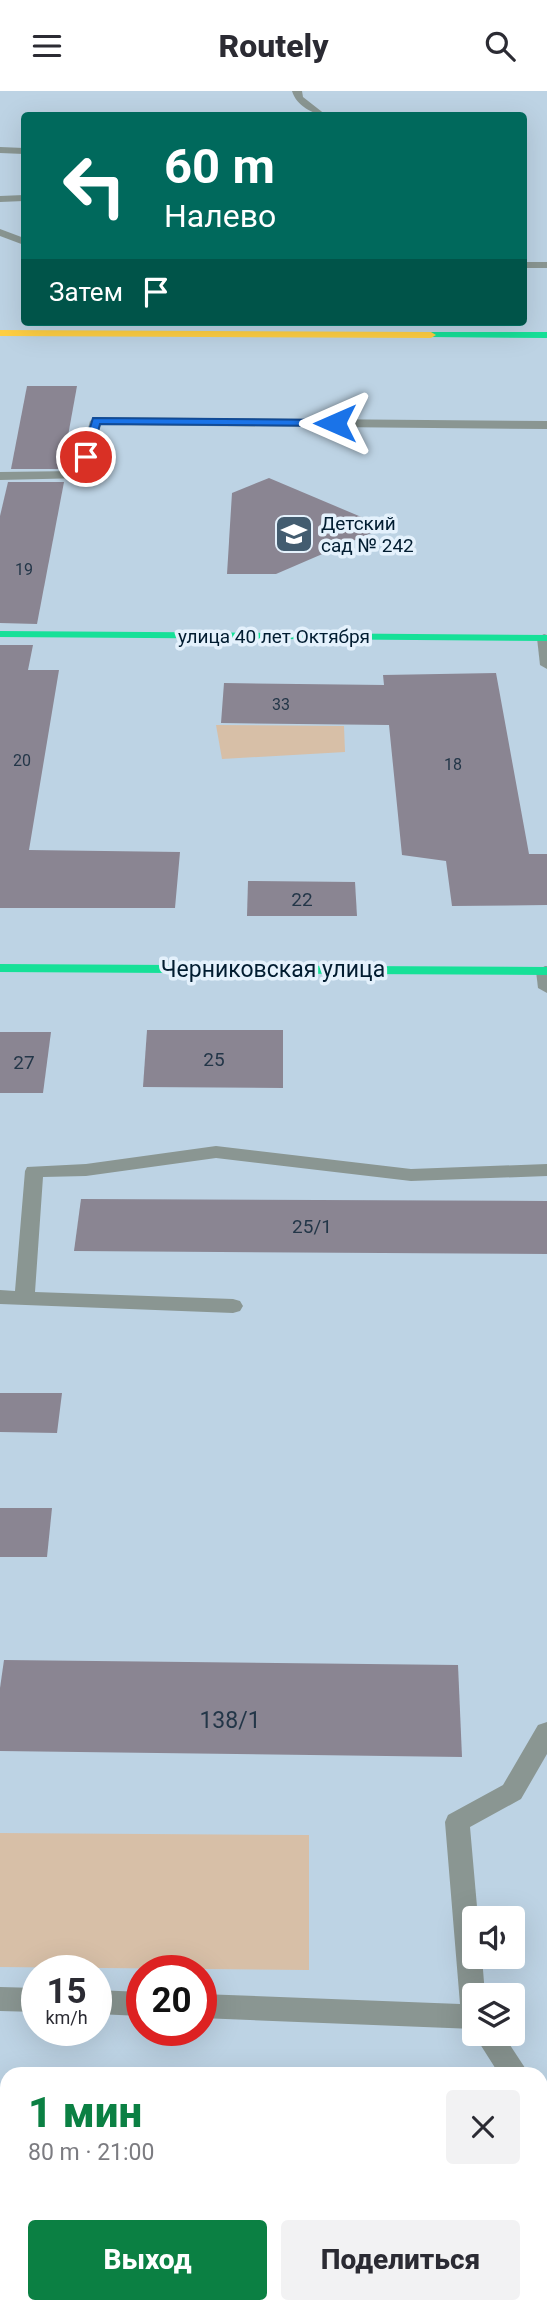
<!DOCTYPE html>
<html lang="ru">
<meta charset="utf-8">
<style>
body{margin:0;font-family:Roboto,sans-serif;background:#f2f2f3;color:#2b2b33;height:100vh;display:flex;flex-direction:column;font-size:26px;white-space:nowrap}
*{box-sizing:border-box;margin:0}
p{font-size:23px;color:#7c7c81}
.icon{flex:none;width:38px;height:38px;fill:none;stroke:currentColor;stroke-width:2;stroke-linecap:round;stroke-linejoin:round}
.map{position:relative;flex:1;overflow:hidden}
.side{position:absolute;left:0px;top:1976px;width:548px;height:247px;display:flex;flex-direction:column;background:#fff;border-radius:21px 21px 0 0;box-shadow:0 7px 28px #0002}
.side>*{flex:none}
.top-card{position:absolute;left:21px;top:21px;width:506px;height:214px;border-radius:7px;box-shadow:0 7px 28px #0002;background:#00695c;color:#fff;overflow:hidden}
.buttons{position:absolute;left:462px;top:1815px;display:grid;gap:14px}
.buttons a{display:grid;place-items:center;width:63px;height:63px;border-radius:7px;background:#fff;box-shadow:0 7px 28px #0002;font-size:35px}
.speed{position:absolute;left:21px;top:1864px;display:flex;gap:14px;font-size:35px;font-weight:700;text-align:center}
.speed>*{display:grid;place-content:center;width:91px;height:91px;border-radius:50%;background:#fff;box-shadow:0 7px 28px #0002;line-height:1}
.speed small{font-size:18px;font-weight:400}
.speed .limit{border:10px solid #d22;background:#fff;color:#111}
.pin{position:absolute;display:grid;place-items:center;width:60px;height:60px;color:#fff;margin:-30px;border:4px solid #fff;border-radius:50%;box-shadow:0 2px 7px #0007}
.me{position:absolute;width:77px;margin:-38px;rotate:270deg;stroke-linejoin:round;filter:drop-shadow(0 0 5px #0008)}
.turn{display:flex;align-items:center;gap:24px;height:147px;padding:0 28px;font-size:32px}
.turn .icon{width:91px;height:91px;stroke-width:2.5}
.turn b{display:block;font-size:49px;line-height:60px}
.then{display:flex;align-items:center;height:66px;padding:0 28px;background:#0003;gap:14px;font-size:26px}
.round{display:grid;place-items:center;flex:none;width:74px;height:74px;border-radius:7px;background:#f2f2f3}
.summary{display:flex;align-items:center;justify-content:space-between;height:119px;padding:0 28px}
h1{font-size:42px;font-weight:800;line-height:52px;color:#0b8043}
.action{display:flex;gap:14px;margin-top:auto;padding:14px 28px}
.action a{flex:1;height:80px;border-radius:7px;background:#0b8043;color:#fff;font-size:28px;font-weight:800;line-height:80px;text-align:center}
.action a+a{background:#f2f2f3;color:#2b2b33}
header{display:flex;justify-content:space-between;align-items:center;height:91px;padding:0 28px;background:#fff;font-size:32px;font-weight:800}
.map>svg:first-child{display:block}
.green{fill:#d7bfa7}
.building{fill:#8a8592}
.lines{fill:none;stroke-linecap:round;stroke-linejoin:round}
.lane{fill:#8a9692;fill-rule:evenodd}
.fast{fill:#16e098;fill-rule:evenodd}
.slow{fill:#ffcf43;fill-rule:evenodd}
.route{fill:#1a73e8;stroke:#114b97;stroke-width:2}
.labels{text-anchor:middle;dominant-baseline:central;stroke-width:7;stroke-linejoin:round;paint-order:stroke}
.far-number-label{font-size:16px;fill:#233648}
.far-poi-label{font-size:19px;fill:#011c30;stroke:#e4f1fc;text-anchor:start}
.far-street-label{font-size:19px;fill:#011c30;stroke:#e4f1fc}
.number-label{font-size:19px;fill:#233648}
.street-label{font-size:23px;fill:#011c30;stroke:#e4f1fc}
.near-number-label{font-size:23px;fill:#233648}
</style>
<header><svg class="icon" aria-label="menu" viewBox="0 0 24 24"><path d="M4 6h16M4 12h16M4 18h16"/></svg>Routely<svg class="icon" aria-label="search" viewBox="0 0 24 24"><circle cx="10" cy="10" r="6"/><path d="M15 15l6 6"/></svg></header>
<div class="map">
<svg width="547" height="2221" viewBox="0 0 547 2221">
<rect width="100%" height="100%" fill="#bdd3e4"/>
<!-- green -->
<g class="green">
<polygon points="216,634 344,635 345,661 222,668"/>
<polygon points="0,1742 309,1744 309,1879 0,1876"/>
</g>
<!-- building -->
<g class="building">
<polygon points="27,295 77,295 62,378 11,378"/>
<polygon points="269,387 385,436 276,483 227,483 232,402"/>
<polygon points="8,391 64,391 37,533 0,532 0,425"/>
<polygon points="0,554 33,554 28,579 59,579 29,759 180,761 175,817 0,817"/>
<polygon points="496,582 529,763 547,763 547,814 452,815 446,770 402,764 389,634 221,632 224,592 384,594 383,584"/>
<polygon points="248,790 355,791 357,825 247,825"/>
<polygon points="147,939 283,939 283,997 143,996"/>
<polygon points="0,941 51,941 43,1002 0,1002"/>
<polygon points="81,1108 547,1110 547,1163 74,1160"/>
<polygon points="0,1302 62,1302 57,1342 0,1341"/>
<polygon points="0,1417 52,1417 47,1466 0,1466"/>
<polygon points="4,1569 458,1574 462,1666 0,1660 0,1597"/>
</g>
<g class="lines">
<!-- lane -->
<g class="lane">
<path d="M292,0h10l1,6 23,18c-13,0 -30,-10 -34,-24z"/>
<polygon points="0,56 24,57 24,63 0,62"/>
<polygon points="24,104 24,110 0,111 0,105"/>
<polygon points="0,138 24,147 24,154 0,145"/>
<rect x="523" y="171" width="24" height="6"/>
<polygon points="96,326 547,330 547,338 101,334 85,387 0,389 0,381 76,380 90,330"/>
<polygon points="544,543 547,544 547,578 540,574 537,547"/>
<polygon points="545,875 547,875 547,902 538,897 536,880"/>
<polygon points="216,1055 411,1078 547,1073 547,1085 411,1090 216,1067 86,1085 43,1086 35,1201 233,1208 240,1210 243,1215 240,1220 233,1222 0,1213 0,1199 15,1200 25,1080 27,1076 86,1073"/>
<polygon points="547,1631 547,1663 521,1708 470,1736 478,1827 474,1827 474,1866 482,1866 485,1904 474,1904 474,1938 201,1927 201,1903 460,1913 445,1731 448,1724 503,1694 538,1634"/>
<polygon points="0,1896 37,1897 37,1921 0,1920"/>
<polygon points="96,1899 142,1901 142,1925 96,1923"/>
<polygon points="474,1938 474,1942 502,1942 529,1983 499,1983 473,1942"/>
<polygon points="541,2003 547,2004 547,2030 541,2029"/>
</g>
<!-- fast -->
<g class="fast">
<polygon points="431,241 547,241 547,247 428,246 428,242"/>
<polygon points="0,540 547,544 547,550 0,546"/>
<polygon points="0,873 547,876 547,884 0,881"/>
</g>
<!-- slow -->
<polygon class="slow" points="0,239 431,241 436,244 431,247 0,245"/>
</g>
<!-- route -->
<polygon class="route" points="93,327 335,329 340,332 335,335 100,333 91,366 86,369 81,366"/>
<!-- icons -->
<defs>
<symbol id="school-square" viewBox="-11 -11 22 22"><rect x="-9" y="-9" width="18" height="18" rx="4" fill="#435c6f" stroke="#e4f1fc"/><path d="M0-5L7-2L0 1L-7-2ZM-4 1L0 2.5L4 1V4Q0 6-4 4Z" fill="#fff"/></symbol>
</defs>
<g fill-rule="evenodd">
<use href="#school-square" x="272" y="421" width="44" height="44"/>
</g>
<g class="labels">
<!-- far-number labels -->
<g class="far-number-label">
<text x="24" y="478">19</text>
<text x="281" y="613">33</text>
<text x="22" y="669">20</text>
<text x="453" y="673">18</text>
</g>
<!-- far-poi labels -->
<g class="far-poi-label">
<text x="321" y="432">Детский<tspan x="321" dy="22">сад № 242</tspan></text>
</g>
<!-- far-street labels -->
<g class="far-street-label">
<text x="274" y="545">улица 40 лет Октября</text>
</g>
<!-- number labels -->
<g class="number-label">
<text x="302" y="808">22</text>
<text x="214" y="968">25</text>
<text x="24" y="971">27</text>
<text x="312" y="1135">25/1</text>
</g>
<!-- street labels -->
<g class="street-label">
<text x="273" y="878">Черниковская улица</text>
</g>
<!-- near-number labels -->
<g class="near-number-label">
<text x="230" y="1629">138/1</text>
</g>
</g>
</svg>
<div class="buttons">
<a><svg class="icon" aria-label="sound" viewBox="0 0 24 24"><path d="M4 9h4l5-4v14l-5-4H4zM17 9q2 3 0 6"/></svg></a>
<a><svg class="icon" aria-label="layers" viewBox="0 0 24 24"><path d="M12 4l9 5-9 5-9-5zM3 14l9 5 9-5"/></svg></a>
</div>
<div class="speed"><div>15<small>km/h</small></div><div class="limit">20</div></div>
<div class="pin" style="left:86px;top:366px;background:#d93025"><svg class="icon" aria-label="arrive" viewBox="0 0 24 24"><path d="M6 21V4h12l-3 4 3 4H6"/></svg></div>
<svg class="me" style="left:335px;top:332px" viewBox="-20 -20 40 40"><path d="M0-17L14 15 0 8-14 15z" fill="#1a73e8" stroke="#fff" stroke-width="4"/></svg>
<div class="top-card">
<div class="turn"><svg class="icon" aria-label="left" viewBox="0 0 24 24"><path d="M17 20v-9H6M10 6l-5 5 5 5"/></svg><div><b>60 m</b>Налево</div></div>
<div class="then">Затем<svg class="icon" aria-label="arrive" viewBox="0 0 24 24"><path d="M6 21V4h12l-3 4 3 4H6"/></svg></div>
</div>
<section class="side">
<div class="summary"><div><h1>1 мин</h1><p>80 m · 21:00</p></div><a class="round"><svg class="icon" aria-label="close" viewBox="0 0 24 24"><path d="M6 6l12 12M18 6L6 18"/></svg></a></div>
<div class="action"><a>Выход</a><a>Поделиться</a></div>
</section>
</div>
